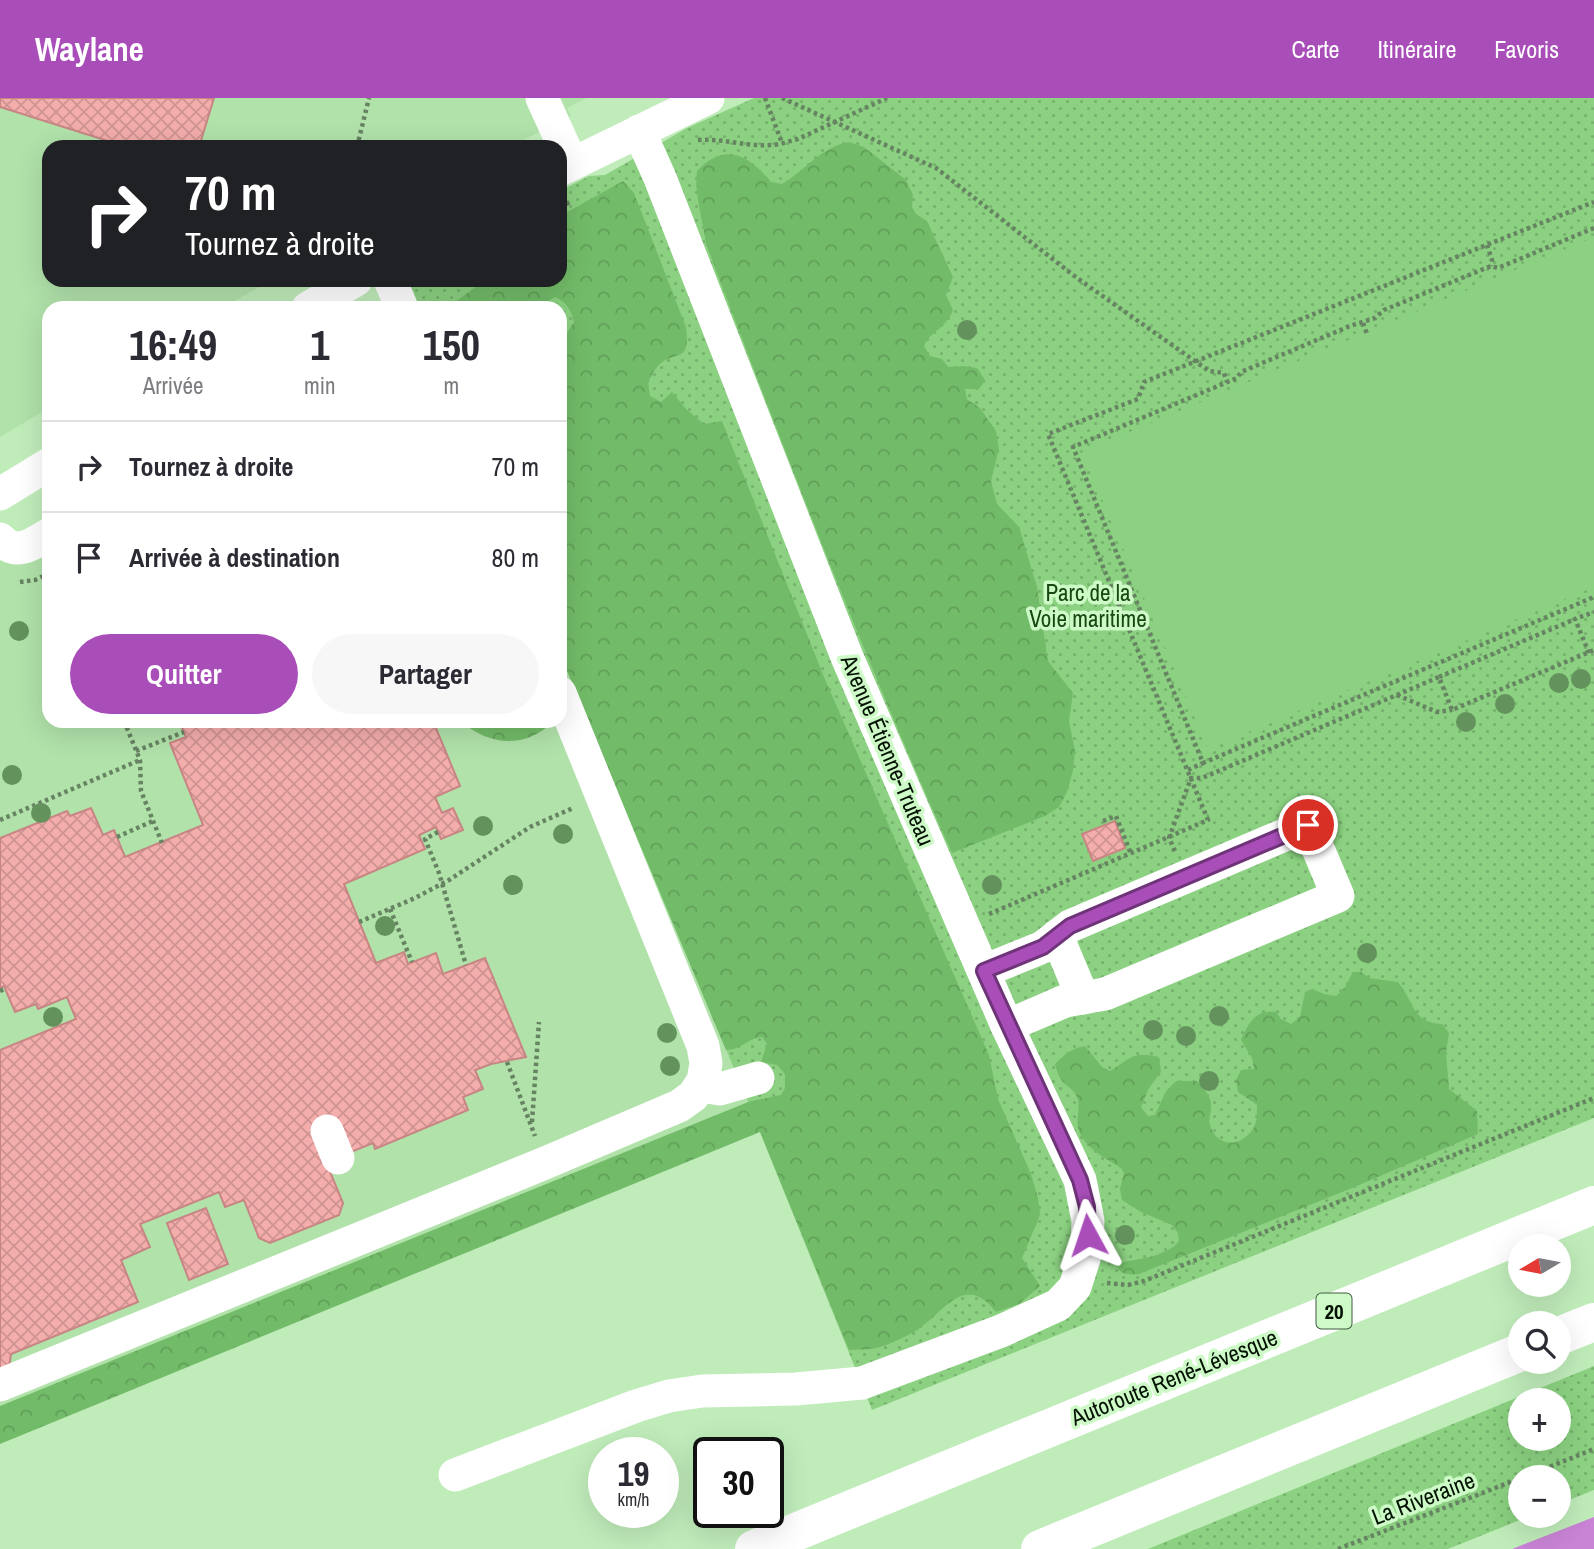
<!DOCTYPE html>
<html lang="fr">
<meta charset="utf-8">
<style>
body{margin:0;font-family:"Archivo Narrow",sans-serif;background:#f7f7f7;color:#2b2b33;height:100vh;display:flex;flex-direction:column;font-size:26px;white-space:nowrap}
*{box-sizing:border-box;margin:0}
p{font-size:23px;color:#7c7c81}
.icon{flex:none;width:38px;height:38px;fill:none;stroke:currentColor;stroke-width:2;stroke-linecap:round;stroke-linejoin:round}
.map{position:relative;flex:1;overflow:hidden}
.sheet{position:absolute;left:42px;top:203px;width:525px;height:427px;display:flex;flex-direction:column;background:#fff;border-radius:21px;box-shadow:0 7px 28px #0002}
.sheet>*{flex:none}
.top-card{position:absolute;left:42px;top:42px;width:525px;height:147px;border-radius:21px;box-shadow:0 7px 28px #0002;background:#202124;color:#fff;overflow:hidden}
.needle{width:46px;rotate:260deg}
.buttons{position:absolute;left:1508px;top:1136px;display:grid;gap:14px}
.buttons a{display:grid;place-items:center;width:63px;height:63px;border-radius:50%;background:#fff;box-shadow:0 7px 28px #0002;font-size:35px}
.speed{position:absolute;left:588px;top:1339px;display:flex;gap:14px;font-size:35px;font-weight:700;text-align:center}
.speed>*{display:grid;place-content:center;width:91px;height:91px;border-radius:50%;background:#fff;box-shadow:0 7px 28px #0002;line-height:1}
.speed small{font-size:18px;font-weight:400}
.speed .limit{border:4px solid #111;border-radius:10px;background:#fff;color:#111}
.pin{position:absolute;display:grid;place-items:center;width:60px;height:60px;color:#fff;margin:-30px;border:4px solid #fff;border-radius:50%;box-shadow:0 2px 7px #0007}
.me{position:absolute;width:77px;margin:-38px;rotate:355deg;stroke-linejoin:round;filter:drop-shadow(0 0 5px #0008)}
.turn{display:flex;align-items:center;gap:24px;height:147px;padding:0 28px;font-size:32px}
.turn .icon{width:91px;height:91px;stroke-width:2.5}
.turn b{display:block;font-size:49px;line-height:60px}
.eta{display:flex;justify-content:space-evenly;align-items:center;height:119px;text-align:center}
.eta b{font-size:42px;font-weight:700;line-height:49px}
.button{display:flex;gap:14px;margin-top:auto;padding:14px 28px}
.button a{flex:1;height:80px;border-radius:42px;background:#a94eb9;color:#fff;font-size:28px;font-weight:700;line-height:80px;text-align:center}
.button a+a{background:#f7f7f7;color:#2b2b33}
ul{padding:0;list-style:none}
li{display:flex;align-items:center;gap:21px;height:91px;padding:0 28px;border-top:2px solid #e1e1e2}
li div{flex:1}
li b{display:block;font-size:26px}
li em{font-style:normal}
header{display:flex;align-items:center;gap:42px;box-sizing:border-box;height:98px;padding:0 35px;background:#a94eb9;color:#fff}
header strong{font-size:33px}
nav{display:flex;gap:38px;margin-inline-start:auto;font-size:24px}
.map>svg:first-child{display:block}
.built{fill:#b1e2aa}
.grass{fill:url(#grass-dots);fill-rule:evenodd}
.forest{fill:url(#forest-crowns)}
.garden{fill:#8bd181}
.water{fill:#c984d5}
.building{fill:url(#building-cross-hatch);stroke:#c78583;stroke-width:2}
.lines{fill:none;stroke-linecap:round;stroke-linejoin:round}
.path{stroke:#668362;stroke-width:4.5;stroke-dasharray:3.5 3.5;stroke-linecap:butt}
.minor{stroke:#fff;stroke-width:33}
.highway{stroke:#fff;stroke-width:38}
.tree{fill:#63925d}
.route-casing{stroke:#6e3378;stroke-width:18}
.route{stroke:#a94eb9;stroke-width:12}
.labels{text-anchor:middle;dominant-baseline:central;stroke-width:7;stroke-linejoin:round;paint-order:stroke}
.shield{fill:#cdfac7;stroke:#40583e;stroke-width:2}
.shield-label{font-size:21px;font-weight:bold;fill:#041203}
.park-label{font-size:23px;fill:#174811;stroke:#cdfac7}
.street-label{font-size:23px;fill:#041203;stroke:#cdfac7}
</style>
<header>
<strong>Waylane</strong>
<nav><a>Carte</a><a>Itinéraire</a><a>Favoris</a></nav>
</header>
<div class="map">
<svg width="1594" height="1451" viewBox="0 0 1594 1451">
<defs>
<pattern id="grass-dots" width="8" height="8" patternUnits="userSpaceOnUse" patternTransform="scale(1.75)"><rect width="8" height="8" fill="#8bd181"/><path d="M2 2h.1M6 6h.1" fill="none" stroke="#76b26e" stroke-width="1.8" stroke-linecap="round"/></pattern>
<pattern id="forest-crowns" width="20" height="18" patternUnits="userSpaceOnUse" patternTransform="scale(1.75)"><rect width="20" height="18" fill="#72bb68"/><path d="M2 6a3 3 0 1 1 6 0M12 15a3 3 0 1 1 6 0" fill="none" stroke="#61a059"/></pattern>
<pattern id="building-cross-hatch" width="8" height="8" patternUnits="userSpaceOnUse" patternTransform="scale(1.75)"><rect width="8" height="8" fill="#f3adab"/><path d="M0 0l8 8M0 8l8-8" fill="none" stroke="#cf9492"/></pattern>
</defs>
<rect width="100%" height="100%" fill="#c0ecba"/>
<!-- built -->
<g class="built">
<polygon points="0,0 587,0 567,10 571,18 510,49 49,49 49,182 272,182 222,210 49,210 49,310 0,339"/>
<polygon points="49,416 49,623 560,623 560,556 748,1004 0,1308 0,447"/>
</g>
<!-- grass -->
<g class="grass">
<polygon points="754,0 1594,0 1594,1020 872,1312 748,1004 560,556 560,210 415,210 403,182 560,182 560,93 589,78 605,77 687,30"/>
<path d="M1594,1268v124l-35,14v-27h-38v39h9l-82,33h-300zM1521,1302h38v38h-38z"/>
</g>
<!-- forest -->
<g class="forest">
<path d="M849,44l15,5 42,33 7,15 -1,12 4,7 11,7 26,56 -7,18 7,15c-8,20 -21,19 -29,36l6,10 12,3 6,8 15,-1 14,2 8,12 -6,9h-14l2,10 13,9 16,23 3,18 -8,32 6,23 22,23 18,60 11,74 25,32 -4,28 6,30 -2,20 -6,21 -8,15 -14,9 -93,37c-90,-200 -168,-404 -246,-609 -3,-24 -12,-49 -9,-73 28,-30 52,-16 74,11l11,2c24,-14 39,-37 67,-42z"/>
<path d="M623,83l11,12 52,134c5,40 -13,21 -29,40 -4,4 -6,10 -9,15l2,14 11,6 11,-10 14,17 18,15 18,-3 102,256 165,378 9,44 33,75 7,24 2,17 -18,43 18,28 -21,18 -23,8c-31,-41 -52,0 -79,18 -9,6 -31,16 -41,18 -8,2 -18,1 -27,2l-89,-218 -760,312v-38l748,-304 33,-7 4,-7v-14l-8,-9 -16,-3 6,-18 -5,-7c-14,1 -21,13 -36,13l-166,-396v-310l14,-22c-3,-13 -7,-19 -19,-25l-19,11h-89l30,-22 3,-6h80v-64z"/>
<path d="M460,623h93v1c-29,27 -63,24 -93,-1z"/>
<path d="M1353,874h8l8,6 29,4c17,21 14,41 44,42l7,9 -3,20 3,36 28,22 1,23 -121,52 -218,88c-12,1 -18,1 -24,-10 19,-5 51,-6 64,-23l-1,-8 -6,-8 -31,-13 -19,-12 -2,-11 4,-16 -3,-5c-16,-10 -38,-21 -43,-40 -2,-9 2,-19 0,-28 -2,-8 -8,-12 -13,-16 -6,-5 -8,-13 -10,-20 9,-9 16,-16 30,-18l17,21 8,4c22,-13 21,-20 49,-14l2,15 -12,16 -8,19 7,9 7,-1 11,-24 10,-10h21c6,7 13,13 14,23 1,6 -3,15 -1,21 5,19 25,23 38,10 9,-8 9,-18 9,-30l-19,-13 -2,-12 5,-10 13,-1 -2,-11 -11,-18c8,-18 14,-30 35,-28l5,7 10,5 9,-7 5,-25 8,-3 11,5 12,2 9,-9z"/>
</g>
<!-- garden -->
<polygon class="garden" points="1594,139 1594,489 1208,651 1082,354"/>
<!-- water -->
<polygon class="water" points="1594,1419 1594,1451 1512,1451"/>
<!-- building -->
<g class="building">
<polygon points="0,0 214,0 199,49 127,49 0,9"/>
<polygon points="166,623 433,623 460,688 435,699 442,715 453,710 463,732 441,741 436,729 419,737 425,751 344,786 376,865 404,854 408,866 436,855 443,876 485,860 526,959 491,966 475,972 483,991 463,999 468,1012 375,1051 373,1045 351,1054 315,1038 343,1105 339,1117 270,1145 259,1140 244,1102 225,1109 219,1094 140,1126 150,1149 121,1162 138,1204 11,1256 9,1269 0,1272 0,952 76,921 67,899 38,911 36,906 15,914 4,888 0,890 0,740 67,713 70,718 91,710 103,737 114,732 125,759 203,727 170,645 186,639 179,623 168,628"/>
<polygon points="1115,723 1125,750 1093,763 1082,736"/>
<polygon points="206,1110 228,1166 189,1182 167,1125"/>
</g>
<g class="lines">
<!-- path -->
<g class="path">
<polyline points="765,0 782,45"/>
<polyline points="782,0 936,70 1077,180 1209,273 1224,275 1227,284"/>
<path d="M698,42c25,-2 48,7 73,5 9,0 18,-4 27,-6l89,-41"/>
<polyline points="357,49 369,0"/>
<polyline points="560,109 572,103"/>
<polyline points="1594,130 1498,170 1491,168 1384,212 1375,220 1350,228 1241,274 1237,280 1073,349 1203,665 1594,499"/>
<polyline points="1487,147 1492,162 1491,168"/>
<polyline points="1363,225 1367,236"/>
<polyline points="20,484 35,482 48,476"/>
<polyline points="1589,555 1575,521 1594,514"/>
<polyline points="1439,579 1575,521"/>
<polyline points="1397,597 1437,614 1452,612"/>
<polyline points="124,623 140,662 141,693 162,745"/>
<polyline points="136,653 184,634"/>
<polyline points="1188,672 1203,665"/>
<polyline points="0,722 140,662"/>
<polyline points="1103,723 1116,718 1131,756"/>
<polyline points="438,734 425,741 439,775 466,867"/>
<polyline points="117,739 153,723"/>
<polyline points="1175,753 1169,740 1191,680 1202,680 1439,579 1452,612 1594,552"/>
<polyline points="390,811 412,864"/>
<polyline points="989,816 1208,722 1048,336 1138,301 1144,284 1594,104"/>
<polyline points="359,824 415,800 449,782 530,729 573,710"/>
<polyline points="0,893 5,891"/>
<polyline points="507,964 535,1038"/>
<polyline points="532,1024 539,924"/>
<polyline points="1107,1185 1128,1187 1144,1183 1594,1000"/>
<polyline points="1524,1379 1594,1351"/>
<polyline points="1338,1451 1521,1380"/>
</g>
<!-- minor -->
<g class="minor">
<polyline points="542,0 572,66"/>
<polyline points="560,72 708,0"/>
<polyline points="390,182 402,210"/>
<polyline points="308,210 356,182"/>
<polyline points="0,396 49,366"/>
<path d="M0,441c16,18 33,5 49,-5"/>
<polyline points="1057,838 1083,900"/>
<polyline points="984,873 1043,849 1070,828 1308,727 1338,798 1105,896 1065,903 1007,928"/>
<polyline points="701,988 720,991 758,980"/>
<polyline points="327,1033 338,1060"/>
<polyline points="0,1287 545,1065 679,1008 693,998 703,983 706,965 703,948 560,595"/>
<polyline points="455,1377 636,1308 669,1298 702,1293 796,1291 862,1285 1001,1233 1058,1207 1075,1189 1087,1151 1088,1123 1080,1082 1007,928 847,559 660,80 639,33"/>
</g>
<!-- highway -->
<g class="highway">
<polyline points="1559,1238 1594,1224"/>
<polyline points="754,1451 1594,1107"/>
<polyline points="1040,1451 1521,1254"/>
</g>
</g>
<!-- trees -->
<g class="tree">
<circle cx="967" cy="232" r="10"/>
<circle cx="19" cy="533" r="10"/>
<circle cx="1581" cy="581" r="10"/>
<circle cx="1559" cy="585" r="10"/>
<circle cx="1505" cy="606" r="10"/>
<circle cx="1466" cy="624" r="10"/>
<circle cx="12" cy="677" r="10"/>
<circle cx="41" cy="715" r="10"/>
<circle cx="483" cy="728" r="10"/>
<circle cx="563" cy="736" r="10"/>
<circle cx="513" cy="787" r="10"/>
<circle cx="992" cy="787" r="10"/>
<circle cx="385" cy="828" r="10"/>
<circle cx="1367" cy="855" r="10"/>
<circle cx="1219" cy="918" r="10"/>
<circle cx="53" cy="919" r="10"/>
<circle cx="1153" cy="932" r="10"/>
<circle cx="667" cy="935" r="10"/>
<circle cx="1186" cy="938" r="10"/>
<circle cx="670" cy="968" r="10"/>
<circle cx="1209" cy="983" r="10"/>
<circle cx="1125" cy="1137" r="10"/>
</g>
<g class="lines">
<defs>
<polyline id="route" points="1088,1137 1087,1109 1080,1082 984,873 1043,849 1070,828 1308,727"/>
</defs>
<!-- route casing -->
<use href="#route" class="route-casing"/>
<!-- route -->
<use href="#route" class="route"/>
</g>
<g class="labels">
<!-- shield labels -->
<rect class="shield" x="1316.5" y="1195.5" width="35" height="35" rx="5"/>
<g class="shield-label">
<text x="1334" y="1213">20</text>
</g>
<!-- park labels -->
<g class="park-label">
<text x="1088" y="494">Parc de la<tspan x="1088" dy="26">Voie maritime</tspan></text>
</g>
<!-- street labels -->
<g class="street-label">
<text transform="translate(888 652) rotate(67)">Avenue Étienne-Truteau</text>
<text transform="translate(1174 1279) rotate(-22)">Autoroute René-Lévesque</text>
<text transform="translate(1423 1400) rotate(-21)">La Riveraine</text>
</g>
</g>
</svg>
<div class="buttons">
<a><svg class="needle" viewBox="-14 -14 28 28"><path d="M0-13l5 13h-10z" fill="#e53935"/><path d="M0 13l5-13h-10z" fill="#7c7c81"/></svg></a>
<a><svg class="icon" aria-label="search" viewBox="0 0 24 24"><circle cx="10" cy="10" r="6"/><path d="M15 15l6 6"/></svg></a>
<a>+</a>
<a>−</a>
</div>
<div class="speed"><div>19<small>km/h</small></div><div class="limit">30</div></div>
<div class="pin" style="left:1308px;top:727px;background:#d93025"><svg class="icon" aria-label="arrive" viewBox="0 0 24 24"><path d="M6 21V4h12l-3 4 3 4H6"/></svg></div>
<svg class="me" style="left:1088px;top:1137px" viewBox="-20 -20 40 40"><path d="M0-17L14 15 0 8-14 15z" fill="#a94eb9" stroke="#fff" stroke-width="4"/></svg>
<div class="top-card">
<div class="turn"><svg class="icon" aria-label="right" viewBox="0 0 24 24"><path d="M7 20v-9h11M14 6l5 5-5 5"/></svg><div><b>70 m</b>Tournez à droite</div></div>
</div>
<section class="sheet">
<div class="eta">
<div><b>16:49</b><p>Arrivée</p></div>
<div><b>1</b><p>min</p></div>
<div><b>150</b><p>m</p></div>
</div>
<ul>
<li><svg class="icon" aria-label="right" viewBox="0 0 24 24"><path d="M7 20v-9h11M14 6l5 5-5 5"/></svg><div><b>Tournez à droite</b></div><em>70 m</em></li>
<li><svg class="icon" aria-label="arrive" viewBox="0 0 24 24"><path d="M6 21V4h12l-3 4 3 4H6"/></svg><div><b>Arrivée à destination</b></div><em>80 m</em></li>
</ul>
<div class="button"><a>Quitter</a><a>Partager</a></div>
</section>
</div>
